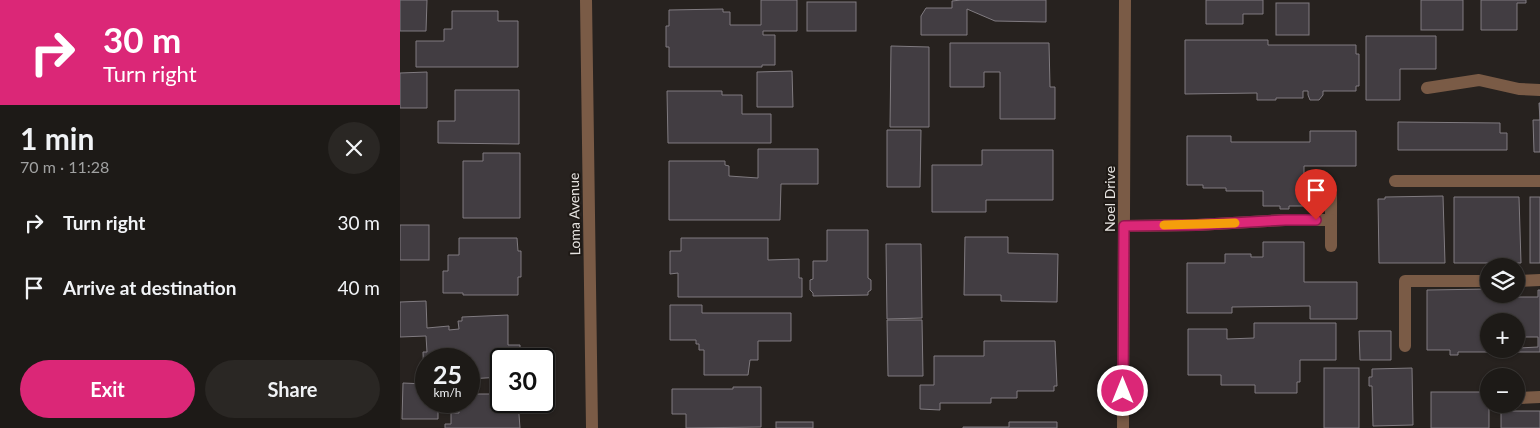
<!DOCTYPE html>
<meta charset="utf-8">
<style>
body{margin:0;font-family:Lato,sans-serif;background:#2a2724;color:#f1f3f6;height:100vh;display:flex;flex-direction:column;font-size:19px;white-space:nowrap}
*{box-sizing:border-box;margin:0}
p{font-size:16px;color:#a0a1a1}
.icon{flex:none;width:28px;height:28px;fill:none;stroke:currentColor;stroke-width:2;stroke-linecap:round;stroke-linejoin:round}
.map{position:relative;flex:1;overflow:hidden}
.details{display:flex;flex-direction:column;background:#1d1a17;width:400px}
.details>*{flex:none}
.guide{background:#db2777;color:#fff;overflow:hidden}
.buttons{position:absolute;left:1080px;top:258px;display:grid;gap:10px}
.buttons a{display:grid;place-items:center;width:45px;height:45px;border-radius:50%;background:#1d1a17;box-shadow:0 1px 4px #0004,0 0 0 1px #3b3836;font-size:25px}
.speed{position:absolute;left:15px;top:348px;display:flex;gap:10px;font-size:25px;font-weight:700;text-align:center}
.speed>*{display:grid;place-content:center;width:65px;height:65px;border-radius:50%;background:#1d1a17;box-shadow:0 1px 4px #0004,0 0 0 1px #3b3836;line-height:1}
.speed small{font-size:12px;font-weight:400}
.speed .limit{border:2px solid #111;border-radius:8px;background:#fff;color:#111}
.pin{position:absolute;display:grid;place-items:center;width:42px;height:42px;color:#fff;margin:-51px -21px;border-radius:50% 50% 50% 0;rotate:-45deg;box-shadow:0 0 5px #0007}
.pin .icon{rotate:45deg}
.me{position:absolute;width:55px;margin:-28px;rotate:0deg;stroke-linejoin:round;filter:drop-shadow(0 0 4px #0008)}
.turn{display:flex;align-items:center;gap:18px;height:105px;padding:0 20px;font-size:22px}
.turn .icon{width:65px;height:65px;stroke-width:2.5}
.turn b{display:block;font-size:35px;line-height:42px}
.round{display:grid;place-items:center;flex:none;width:52px;height:52px;border-radius:26px;background:#2a2724}
.overview{display:flex;align-items:center;justify-content:space-between;height:85px;padding:0 20px}
h1{font-size:30px;font-weight:700;line-height:38px}
.primary-button{display:flex;gap:10px;margin-top:auto;padding:10px 20px}
.primary-button a{flex:1;height:58px;border-radius:30px;background:#db2777;color:#fff;font-size:20px;font-weight:700;line-height:58px;text-align:center}
.primary-button a+a{background:#2a2724;color:#f1f3f6}
ul{padding:0;list-style:none}
li{display:flex;align-items:center;gap:15px;height:65px;padding:0 20px}
li div{flex:1}
li b{display:block;font-size:19px}
li em{font-style:normal}
main{display:flex;flex:1;min-height:0}
.map>svg:first-child{display:block}
.building{fill:#423d42;stroke:#807b80;fill-rule:evenodd}
.lines{fill:none;stroke-linecap:round;stroke-linejoin:round}
.minor{stroke:#7a5b46;stroke-width:12}
.route-casing{stroke:#8e194d;stroke-width:12}
.route{stroke:#db2777;stroke-width:9}
.slow{stroke:#f59e0b;stroke-width:9}
.labels{text-anchor:middle;dominant-baseline:central;stroke-width:4;stroke-linejoin:round;paint-order:stroke}
.street-label{font-size:14px;fill:#e6e3e0;stroke:#1e1915}
</style>
<main>
<section class="details">
<div class="guide">
<div class="turn"><svg class="icon" aria-label="right" viewBox="0 0 24 24"><path d="M7 20v-9h11M14 6l5 5-5 5"/></svg><div><b>30 m</b>Turn right</div></div>
</div>
<div class="overview"><div><h1>1 min</h1><p>70 m · 11:28</p></div><a class="round"><svg class="icon" aria-label="close" viewBox="0 0 24 24"><path d="M6 6l12 12M18 6L6 18"/></svg></a></div>
<ul>
<li><svg class="icon" aria-label="right" viewBox="0 0 24 24"><path d="M7 20v-9h11M14 6l5 5-5 5"/></svg><div><b>Turn right</b></div><em>30 m</em></li>
<li><svg class="icon" aria-label="arrive" viewBox="0 0 24 24"><path d="M6 21V4h12l-3 4 3 4H6"/></svg><div><b>Arrive at destination</b></div><em>40 m</em></li>
</ul>
<div class="primary-button"><a>Exit</a><a>Share</a></div>
</section>
<div class="map">
<svg width="1140" height="428" viewBox="0 0 1140 428">
<rect width="100%" height="100%" fill="#27221f"/>
<!-- building -->
<g class="building">
<polygon points="0,0 27,0 26,31 0,31"/>
<polygon points="361,0 397,0 397,31 363,31 363,35 375,35 375,65 362,65 362,67 269,67 269,47 266,47 266,26 269,26 269,10 323,9 323,12 330,12 330,25 361,25"/>
<polygon points="561,0 646,0 646,22 595,21 567,9 567,35 521,35 521,16 526,8 552,8 552,1"/>
<polygon points="806,0 863,0 863,14 843,14 843,24 806,24"/>
<rect x="1021" y="0" width="42" height="30"/>
<polygon points="1081,0 1126,0 1126,3 1117,3 1117,30 1081,30"/>
<rect x="407" y="2" width="49" height="29"/>
<rect x="876" y="3" width="33" height="32"/>
<polygon points="52,11 98,11 98,21 118,21 118,67 16,67 16,41 44,41 44,29 52,29"/>
<polygon points="966,36 1036,36 1036,69 1000,69 1000,100 966,100"/>
<polygon points="785,40 868,40 868,45 956,45 956,54 959,54 959,86 956,86 956,91 923,91 923,95 919,100 910,100 908,95 908,91 903,91 903,98 876,98 876,100 857,100 857,93 785,94"/>
<polygon points="550,43 649,43 650,87 655,87 655,119 600,119 600,72 584,72 584,87 550,87"/>
<polygon points="491,46 529,47 529,127 490,127"/>
<polygon points="392,71 393,107 357,107 357,72"/>
<polygon points="27,72 27,108 0,108 0,73"/>
<polygon points="55,90 119,90 119,144 38,143 38,121 55,121"/>
<polygon points="267,91 322,91 322,95 342,95 342,114 371,114 371,143 268,143"/>
<polygon points="1139,103 1140,103 1140,152 1134,152 1133,120 1140,120"/>
<polygon points="998,122 1100,123 1100,133 1107,133 1107,150 998,150"/>
<polygon points="487,130 521,130 520,187 487,187"/>
<polygon points="910,131 956,131 956,166 904,166 904,206 889,206 889,209 880,209 880,206 863,206 863,191 826,191 826,188 803,188 803,185 787,185 787,136 831,136 831,142 910,142"/>
<polygon points="358,149 418,149 418,184 381,184 380,220 269,220 269,161 325,161 325,165 329,166 329,176 358,178"/>
<polygon points="582,150 653,150 653,200 586,200 586,212 532,212 532,165 582,165"/>
<polygon points="83,153 120,153 120,218 63,218 63,161 83,161"/>
<polygon points="1043,196 1045,263 979,263 978,199 985,199 985,197"/>
<polygon points="1054,197 1119,197 1121,263 1054,263"/>
<rect x="1130" y="197" width="10" height="66"/>
<rect x="0" y="225" width="29" height="35"/>
<polygon points="427,230 468,230 468,278 471,280 471,290 468,292 468,295 413,296 413,293 410,290 410,280 413,279 413,261 427,261"/>
<polygon points="565,237 608,237 608,253 658,254 657,302 601,301 601,295 564,295"/>
<polygon points="59,238 117,238 118,251 121,251 121,277 118,277 118,295 63,295 63,293 43,293 43,271 48,271 48,255 59,255"/>
<polygon points="281,238 368,238 368,260 399,259 399,278 402,278 402,297 278,297 278,273 270,274 270,251 281,251"/>
<polygon points="863,242 904,242 904,282 957,282 957,319 910,319 910,306 832,307 832,313 787,313 787,263 825,263 825,254 851,254 851,257 863,257"/>
<polygon points="486,244 521,244 522,318 487,319"/>
<path d="M1089,289v5h27v-5h2v8h20v-7h2v62h-82v3h-8v-5h-23v-60zM1089,321h27v28h-27zM1119,337h19v10l-19,1z"/>
<polygon points="26,301 27,328 49,326 49,330 59,329 58,321 62,321 62,317 108,315 108,345 120,345 120,359 101,359 101,377 69,379 69,359 26,359 26,380 24,380 23,352 27,352 26,336 0,337 0,302"/>
<polygon points="270,305 302,305 302,313 391,313 391,341 358,341 358,360 350,360 348,375 304,375 304,350 299,350 299,344 296,344 296,340 270,340"/>
<polygon points="487,320 522,320 523,376 488,376"/>
<polygon points="854,323 936,323 936,360 900,360 900,382 897,382 897,393 855,393 855,385 821,385 821,375 788,375 788,329 827,329 827,339 854,338"/>
<polygon points="959,331 991,331 991,360 960,360"/>
<polygon points="584,341 655,341 657,386 654,386 654,391 617,391 617,398 591,398 591,403 540,403 540,410 520,409 520,385 534,385 534,356 584,356"/>
<rect x="924" y="368" width="35" height="60"/>
<polygon points="1012,368 1013,425 973,426 972,386 969,386 969,377 972,377 972,369"/>
<polygon points="3,383 26,384 26,401 38,401 38,419 2,419"/>
<polygon points="333,387 361,387 361,427 286,428 286,414 272,414 272,389 333,389"/>
<rect x="1031" y="392" width="58" height="36"/>
<polygon points="70,394 101,394 101,401 118,401 120,428 45,428 45,424 51,424 51,413 59,413 59,401 69,401"/>
<rect x="1101" y="411" width="39" height="17"/>
<rect x="376" y="422" width="37" height="6"/>
<polygon points="609,422 657,422 657,428 563,428 563,427 609,427"/>
</g>
<g class="lines">
<!-- minor -->
<g class="minor">
<polyline points="186,0 192,428"/>
<polyline points="1027,88 1079,80 1119,89 1140,90"/>
<polyline points="995,181 1140,181"/>
<polyline points="931,196 931,246"/>
<polyline points="724,226 797,225 885,220 931,220"/>
<polyline points="1116,281 1140,280"/>
<polyline points="1005,346 1005,281 1089,281"/>
<polyline points="1119,398 1140,397"/>
<polyline points="723,428 725,0"/>
</g>
</g>
<g class="lines">
<defs>
<polyline id="route" points="723,391 724,226 797,225 885,220 916,220"/>
</defs>
<!-- route casing -->
<use href="#route" class="route-casing"/>
<!-- route -->
<use href="#route" class="route"/>
<!-- slow -->
<polyline class="slow" points="764,225 835,223"/>
</g>
<g class="labels">
<!-- street labels -->
<g class="street-label">
<text transform="translate(709 199) rotate(-90)">Noel Drive</text>
<text transform="translate(174 214) rotate(-91)">Loma Avenue</text>
</g>
</g>
</svg>
<div class="buttons">
<a><svg class="icon" aria-label="layers" viewBox="0 0 24 24"><path d="M12 4l9 5-9 5-9-5zM3 14l9 5 9-5"/></svg></a>
<a>+</a>
<a>−</a>
</div>
<div class="speed"><div>25<small>km/h</small></div><div class="limit">30</div></div>
<div class="pin" style="left:916px;top:220px;background:#d93025"><svg class="icon" aria-label="arrive" viewBox="0 0 24 24"><path d="M6 21V4h12l-3 4 3 4H6"/></svg></div>
<svg class="me" style="left:723px;top:391px" viewBox="-20 -20 40 40"><circle r="17" fill="#db2777" stroke="#fff" stroke-width="3"/><path d="M0-11L8 9 0 5-8 9z" fill="#fff"/></svg>
</div>
</main>
